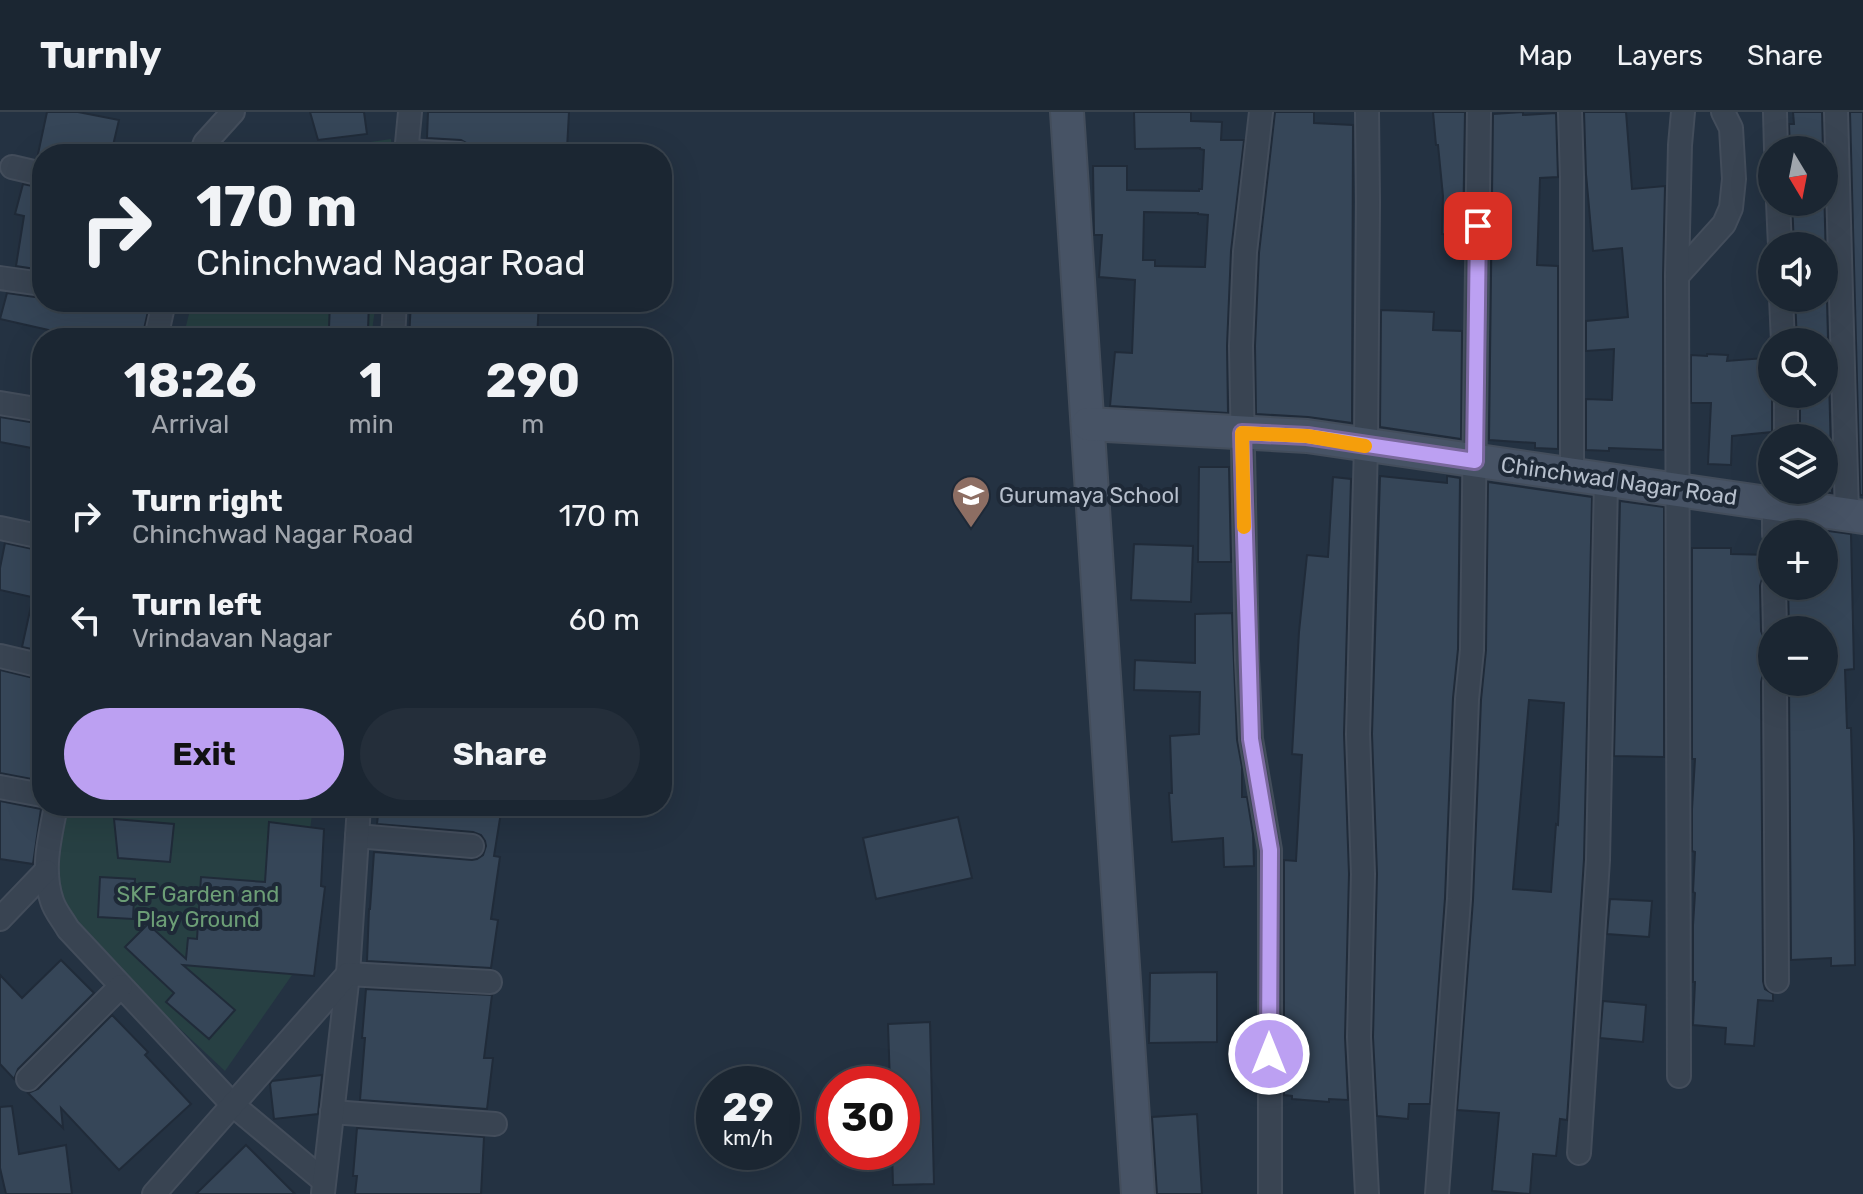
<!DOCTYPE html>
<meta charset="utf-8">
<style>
body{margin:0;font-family:Rubik,sans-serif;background:#242e3a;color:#f1f3f6;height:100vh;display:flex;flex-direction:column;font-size:30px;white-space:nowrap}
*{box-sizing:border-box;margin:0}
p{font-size:26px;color:#a0a5ac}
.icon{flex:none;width:44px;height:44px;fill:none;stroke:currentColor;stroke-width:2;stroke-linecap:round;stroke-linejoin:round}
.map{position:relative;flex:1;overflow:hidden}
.panel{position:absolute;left:32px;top:216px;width:640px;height:488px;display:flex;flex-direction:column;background:#1b2632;border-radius:32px;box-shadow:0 8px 32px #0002,0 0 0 2px #39434d}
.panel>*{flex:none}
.top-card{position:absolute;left:32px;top:32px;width:640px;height:168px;border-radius:32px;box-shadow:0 8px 32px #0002,0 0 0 2px #39434d;background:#1b2632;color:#f1f3f6;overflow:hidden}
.needle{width:52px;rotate:170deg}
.tools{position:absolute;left:1758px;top:24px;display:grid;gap:16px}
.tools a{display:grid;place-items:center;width:80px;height:80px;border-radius:50%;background:#1b2632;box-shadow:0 8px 32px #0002,0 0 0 2px #39434d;font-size:40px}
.speed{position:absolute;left:696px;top:954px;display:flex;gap:16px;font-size:40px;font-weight:700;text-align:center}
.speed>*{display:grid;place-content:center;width:104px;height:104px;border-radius:50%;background:#1b2632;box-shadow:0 8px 32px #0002,0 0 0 2px #39434d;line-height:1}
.speed small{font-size:20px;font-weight:400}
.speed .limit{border:12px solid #d22;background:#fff;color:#111}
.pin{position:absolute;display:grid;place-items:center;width:68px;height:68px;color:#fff;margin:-34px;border-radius:16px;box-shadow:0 4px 12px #0006}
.me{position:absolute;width:88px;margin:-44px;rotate:0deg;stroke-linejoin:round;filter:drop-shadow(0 0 6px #0008)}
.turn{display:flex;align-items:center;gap:28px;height:168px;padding:0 32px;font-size:36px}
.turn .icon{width:104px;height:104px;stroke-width:2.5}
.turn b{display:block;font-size:56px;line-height:68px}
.eta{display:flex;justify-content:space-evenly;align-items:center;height:136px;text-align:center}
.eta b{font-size:48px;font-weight:700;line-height:56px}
.primary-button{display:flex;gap:16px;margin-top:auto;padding:16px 32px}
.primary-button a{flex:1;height:92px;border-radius:48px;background:#bca0f2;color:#111;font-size:32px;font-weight:700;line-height:92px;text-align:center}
.primary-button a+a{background:#242e3a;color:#f1f3f6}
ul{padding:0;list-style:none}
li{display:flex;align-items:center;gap:24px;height:104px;padding:0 32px}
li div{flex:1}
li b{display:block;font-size:30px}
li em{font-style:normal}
header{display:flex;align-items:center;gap:48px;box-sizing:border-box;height:112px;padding:0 40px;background:#1b2632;border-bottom:2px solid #39434d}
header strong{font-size:38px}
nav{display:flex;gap:44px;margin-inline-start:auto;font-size:28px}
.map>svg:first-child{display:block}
.green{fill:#274043}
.building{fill:#364658;stroke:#202b39;stroke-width:2;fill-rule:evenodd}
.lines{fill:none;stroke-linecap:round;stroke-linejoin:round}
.street-casing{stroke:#434d5b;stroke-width:26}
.secondary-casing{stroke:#434d5b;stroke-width:36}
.street{stroke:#394452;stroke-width:22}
.secondary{stroke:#475365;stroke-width:32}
.route-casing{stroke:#7a689d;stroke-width:20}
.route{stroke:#bca0f2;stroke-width:14}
.slow{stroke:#f59e0b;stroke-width:14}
.labels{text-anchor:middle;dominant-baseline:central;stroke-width:8;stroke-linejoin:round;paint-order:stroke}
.street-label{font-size:22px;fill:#b6bfcc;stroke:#1e2937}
.poi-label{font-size:22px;fill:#b6bfcc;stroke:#1e2937;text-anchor:start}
.park-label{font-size:22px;fill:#6c9e76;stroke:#1e2937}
</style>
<header>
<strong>Turnly</strong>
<nav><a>Map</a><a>Layers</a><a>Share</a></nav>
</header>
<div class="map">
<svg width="1863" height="1082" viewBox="0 0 1863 1082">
<rect width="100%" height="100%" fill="#243242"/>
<!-- green -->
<g class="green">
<polygon points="391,27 392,42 289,42"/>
<polygon points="192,190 376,190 371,226 183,226"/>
<polygon points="60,694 313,694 292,863 225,959 37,783"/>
</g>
<!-- building -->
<g class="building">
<polygon points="47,0 78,0 119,8 111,42 38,42"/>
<polygon points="310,0 364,0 367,22 318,28"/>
<polygon points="428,0 569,0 567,37 470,33 461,28 427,26"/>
<path d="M1134,0h57v9l31,1 -1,18h23l-13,111 -4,95 1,67 -118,-7 5,-54 17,1 3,-73 -36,-3 3,-42h-8l-1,-69h34v24l72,1v-2h3l2,-39 -4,-1v-1l-65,1zM1144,100l54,1v1l10,1 -3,52 -50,-1v-6h-12z"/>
<polygon points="1275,0 1314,0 1314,11 1353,13 1352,311 1308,305 1256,302 1255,234 1259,141"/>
<polygon points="1433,0 1465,0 1463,123 1442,122 1443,84 1438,33 1436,33"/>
<polygon points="1523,0 1523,3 1556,1 1558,65 1540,66 1537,153 1558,154 1558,337 1535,336 1535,331 1489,328 1493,2"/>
<polygon points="1584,0 1626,0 1632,77 1665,74 1663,164 1663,338 1609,336 1609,339 1586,338 1586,287 1612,288 1614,237 1586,239 1586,209 1628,205 1622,136 1593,139 1586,62"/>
<polygon points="1793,0 1822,0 1823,38 1790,38 1789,12 1794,12"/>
<polygon points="1850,0 1863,0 1863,383 1860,383"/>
<polygon points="23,72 42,76 42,158 16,154 24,104 15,102"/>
<polygon points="1824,73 1832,381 1809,378 1824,378 1824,326 1800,326 1800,282 1824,282 1824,230 1797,230 1795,186 1824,186 1824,134 1794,134 1792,90 1824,90"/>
<polygon points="7,181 42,186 42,190 120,190 149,195 142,226 51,226 53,219 0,207"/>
<polygon points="330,190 369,190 368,218 329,216"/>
<polygon points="411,190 539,190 537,226 409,226"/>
<polygon points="1381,198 1434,200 1433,218 1462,219 1461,327 1380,315"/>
<polygon points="1707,242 1728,243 1727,249 1765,246 1768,282 1772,282 1772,320 1732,324 1731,353 1708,352 1711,291 1691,291 1691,243 1707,244"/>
<polygon points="0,305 42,312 42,338 0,330"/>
<polygon points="1199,355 1229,355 1231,450 1198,450"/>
<polygon points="1380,364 1447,371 1447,364 1460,366 1458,537 1453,586 1445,786 1430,992 1409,992 1408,1007 1377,1004 1373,925 1377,762 1372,622"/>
<polygon points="1333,365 1351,367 1344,622 1349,762 1345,925 1348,988 1329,987 1329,990 1292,987 1292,984 1284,983 1284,748 1296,749 1302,643 1292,642 1299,520 1307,443 1328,445"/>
<path d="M1488,370l104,15 -8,362 -17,261 -7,-1 -4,37 -23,-2 -3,40 -38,-3 7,-78 -42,-3 16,-210 8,-200 5,-50zM1529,588l35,3 -6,122 -2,-1 -5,68 -38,-3z"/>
<polygon points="1620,389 1664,395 1664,645 1614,644"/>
<polygon points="1799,415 1851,422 1854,557 1845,558 1847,616 1851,616 1854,728 1855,853 1831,854 1831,846 1791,848 1789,570 1825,570 1824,518 1789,518 1788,474 1824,474 1824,422 1800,422"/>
<polygon points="5,431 42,439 41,539 22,535 33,485 36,486 0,478 0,456"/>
<polygon points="1134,432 1193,434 1191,490 1131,488"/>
<polygon points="1692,436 1731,436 1731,442 1772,443 1772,460 1762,467 1760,474 1761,519 1764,526 1771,531 1770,557 1763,562 1761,570 1763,869 1765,877 1773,882 1773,889 1758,888 1754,934 1725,932 1726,916 1693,913 1695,870 1693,870 1693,813 1695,781 1693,780 1695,740 1692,739 1692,697 1695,647 1692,647"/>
<polygon points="1232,501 1237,628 1242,655 1242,685 1247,685 1253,722 1254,754 1224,755 1223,726 1172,730 1169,681 1172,681 1170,624 1199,622 1200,580 1134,578 1135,548 1195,551 1195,502"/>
<polygon points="0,558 42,568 42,669 0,661"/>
<polygon points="0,689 41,697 33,752 0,747"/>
<polygon points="379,694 502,694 494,744 500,745 491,807 498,808 491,856 367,849 369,797 370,797 374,740 472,748 477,747 483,743 486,734 485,729 481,723 473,720 377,712"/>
<polygon points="958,705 972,766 876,787 863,726"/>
<polygon points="114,707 174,712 170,750 118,746"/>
<polygon points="269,710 324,717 321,774 325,775 314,864 183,853 235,898 209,927 166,890 174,881 125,835 148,812 186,847 188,826 197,827 201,765 265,770"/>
<polygon points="100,765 135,767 133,807 98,805"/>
<polygon points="1610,787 1652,789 1649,825 1607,822"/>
<polygon points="61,848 94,881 18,957 14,967 0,952 0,863 22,886"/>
<polygon points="1217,860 1217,930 1149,931 1150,861"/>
<polygon points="366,877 492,883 484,946 493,946 487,997 360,988 365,926 362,926"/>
<polygon points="1603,889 1646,893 1643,930 1600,926"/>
<polygon points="112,903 148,940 145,943 191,992 119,1058 61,996 63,1016 28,981 38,977"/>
<polygon points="930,910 934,1072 893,1073 892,1040 902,1040 902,972 890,972 888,912"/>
<polygon points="322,963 318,1002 274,1007 270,972 272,969"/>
<polygon points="12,994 19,1042 66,1033 72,1082 6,1082 0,1056 0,995"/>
<polygon points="1197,1002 1202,1082 1157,1082 1152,1005"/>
<polygon points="357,1016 484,1025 481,1082 355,1082 357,1064 353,1064"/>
<polygon points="246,1033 295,1082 196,1082"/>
</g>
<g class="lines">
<defs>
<g id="street">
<polyline points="1261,0 1245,140 1241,234 1247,548 1251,627 1270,738 1270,1082"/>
<polyline points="1570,0 1572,65 1572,363"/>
<polyline points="1775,0 1776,38"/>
<polyline points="1836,0 1847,402"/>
<polyline points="406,39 460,42"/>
<polyline points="201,42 205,31 233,0"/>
<polyline points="406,42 410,0"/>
<polyline points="12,55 42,62"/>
<polyline points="1778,90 1780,134"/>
<polyline points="1677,164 1724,112 1731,96 1734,67 1731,16 1723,0"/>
<polyline points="0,166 42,172"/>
<polyline points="1781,186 1783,230"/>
<polyline points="156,226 164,190"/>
<polyline points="393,226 395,190"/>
<polyline points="1786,282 1786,326"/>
<polyline points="0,291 42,298"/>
<polyline points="1774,391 1774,422"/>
<polyline points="0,416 42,425"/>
<polyline points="1774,474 1775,518"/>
<polyline points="0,544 42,554"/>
<polyline points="1775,570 1777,869"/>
<polyline points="0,675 42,683"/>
<path d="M56,694c-6,31 -15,64 -4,95 3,10 11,19 16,28l165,176 91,76"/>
<polyline points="357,724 472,734"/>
<polyline points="0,807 46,759"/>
<polyline points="1679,964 1677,164 1680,33 1683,0"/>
<polyline points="28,967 121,874"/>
<polyline points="332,1000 495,1012"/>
<polyline points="1579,1041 1598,748 1606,369"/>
<polyline points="323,1081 348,862 359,694"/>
<polyline points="154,1082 348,862 490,870"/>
<polyline points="1367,1082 1359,925 1363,762 1358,622 1366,334 1368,90 1367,0"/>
<polyline points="1437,1082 1459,787 1467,587 1472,538 1479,0"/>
</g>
<g id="secondary">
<polyline points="1067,0 1138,1082"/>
<polyline points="1088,312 1307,324 1863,405"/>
</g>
</defs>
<!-- street casing -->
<use href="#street" class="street-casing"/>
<!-- secondary casing -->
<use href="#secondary" class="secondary-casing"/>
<!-- street -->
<use href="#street" class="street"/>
<!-- secondary -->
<use href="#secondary" class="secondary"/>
</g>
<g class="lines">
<defs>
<polyline id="route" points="1269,942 1270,738 1251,627 1242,321 1307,324 1475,349 1478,114"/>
</defs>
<!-- route casing -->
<use href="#route" class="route-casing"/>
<!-- route -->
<use href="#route" class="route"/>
<!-- slow -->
<polyline class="slow" points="1244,415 1242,321 1307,324 1365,334"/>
</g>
<!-- icons -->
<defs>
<symbol id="school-pin" viewBox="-11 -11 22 30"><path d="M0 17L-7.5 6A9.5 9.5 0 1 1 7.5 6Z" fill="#8d6e63" stroke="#1e2937"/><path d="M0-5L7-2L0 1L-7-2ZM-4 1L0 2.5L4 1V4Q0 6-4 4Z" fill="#fff"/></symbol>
</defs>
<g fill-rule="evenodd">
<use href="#school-pin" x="949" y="361" width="44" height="60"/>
</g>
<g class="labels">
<!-- street labels -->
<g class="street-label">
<text transform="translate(1619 369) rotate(8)">Chinchwad Nagar Road</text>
</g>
<!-- poi labels -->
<g class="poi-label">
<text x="999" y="383">Gurumaya School</text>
</g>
<!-- park labels -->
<g class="park-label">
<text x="198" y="782">SKF Garden and<tspan x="198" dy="25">Play Ground</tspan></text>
</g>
</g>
</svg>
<div class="tools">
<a><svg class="needle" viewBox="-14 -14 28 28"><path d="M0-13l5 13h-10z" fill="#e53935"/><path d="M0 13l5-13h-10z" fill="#a0a5ac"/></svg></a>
<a><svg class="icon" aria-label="sound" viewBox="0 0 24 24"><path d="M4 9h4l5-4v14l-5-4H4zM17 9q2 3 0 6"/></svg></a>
<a><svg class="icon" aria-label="search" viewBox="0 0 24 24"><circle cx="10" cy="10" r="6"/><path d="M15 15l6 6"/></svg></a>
<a><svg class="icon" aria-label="layers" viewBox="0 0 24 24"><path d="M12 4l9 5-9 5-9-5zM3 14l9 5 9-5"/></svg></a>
<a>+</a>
<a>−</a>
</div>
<div class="speed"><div>29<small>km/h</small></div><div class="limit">30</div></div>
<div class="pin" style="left:1478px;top:114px;background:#d93025"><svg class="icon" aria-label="arrive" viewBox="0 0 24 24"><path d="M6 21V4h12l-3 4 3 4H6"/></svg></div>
<svg class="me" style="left:1269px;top:942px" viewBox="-20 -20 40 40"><circle r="17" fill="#bca0f2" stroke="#fff" stroke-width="3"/><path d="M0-11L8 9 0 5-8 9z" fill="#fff"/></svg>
<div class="top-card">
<div class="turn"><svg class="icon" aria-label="right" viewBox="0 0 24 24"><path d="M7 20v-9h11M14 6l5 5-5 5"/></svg><div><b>170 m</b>Chinchwad Nagar Road</div></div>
</div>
<section class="panel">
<div class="eta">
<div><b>18:26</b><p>Arrival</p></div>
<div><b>1</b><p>min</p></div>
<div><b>290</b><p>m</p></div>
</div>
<ul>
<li><svg class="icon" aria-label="right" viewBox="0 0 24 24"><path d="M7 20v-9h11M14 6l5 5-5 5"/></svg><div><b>Turn right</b><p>Chinchwad Nagar Road</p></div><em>170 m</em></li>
<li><svg class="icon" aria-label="left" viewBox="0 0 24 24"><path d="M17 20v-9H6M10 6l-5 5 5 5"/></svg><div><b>Turn left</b><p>Vrindavan Nagar</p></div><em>60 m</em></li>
</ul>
<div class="primary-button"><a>Exit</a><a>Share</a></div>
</section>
</div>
